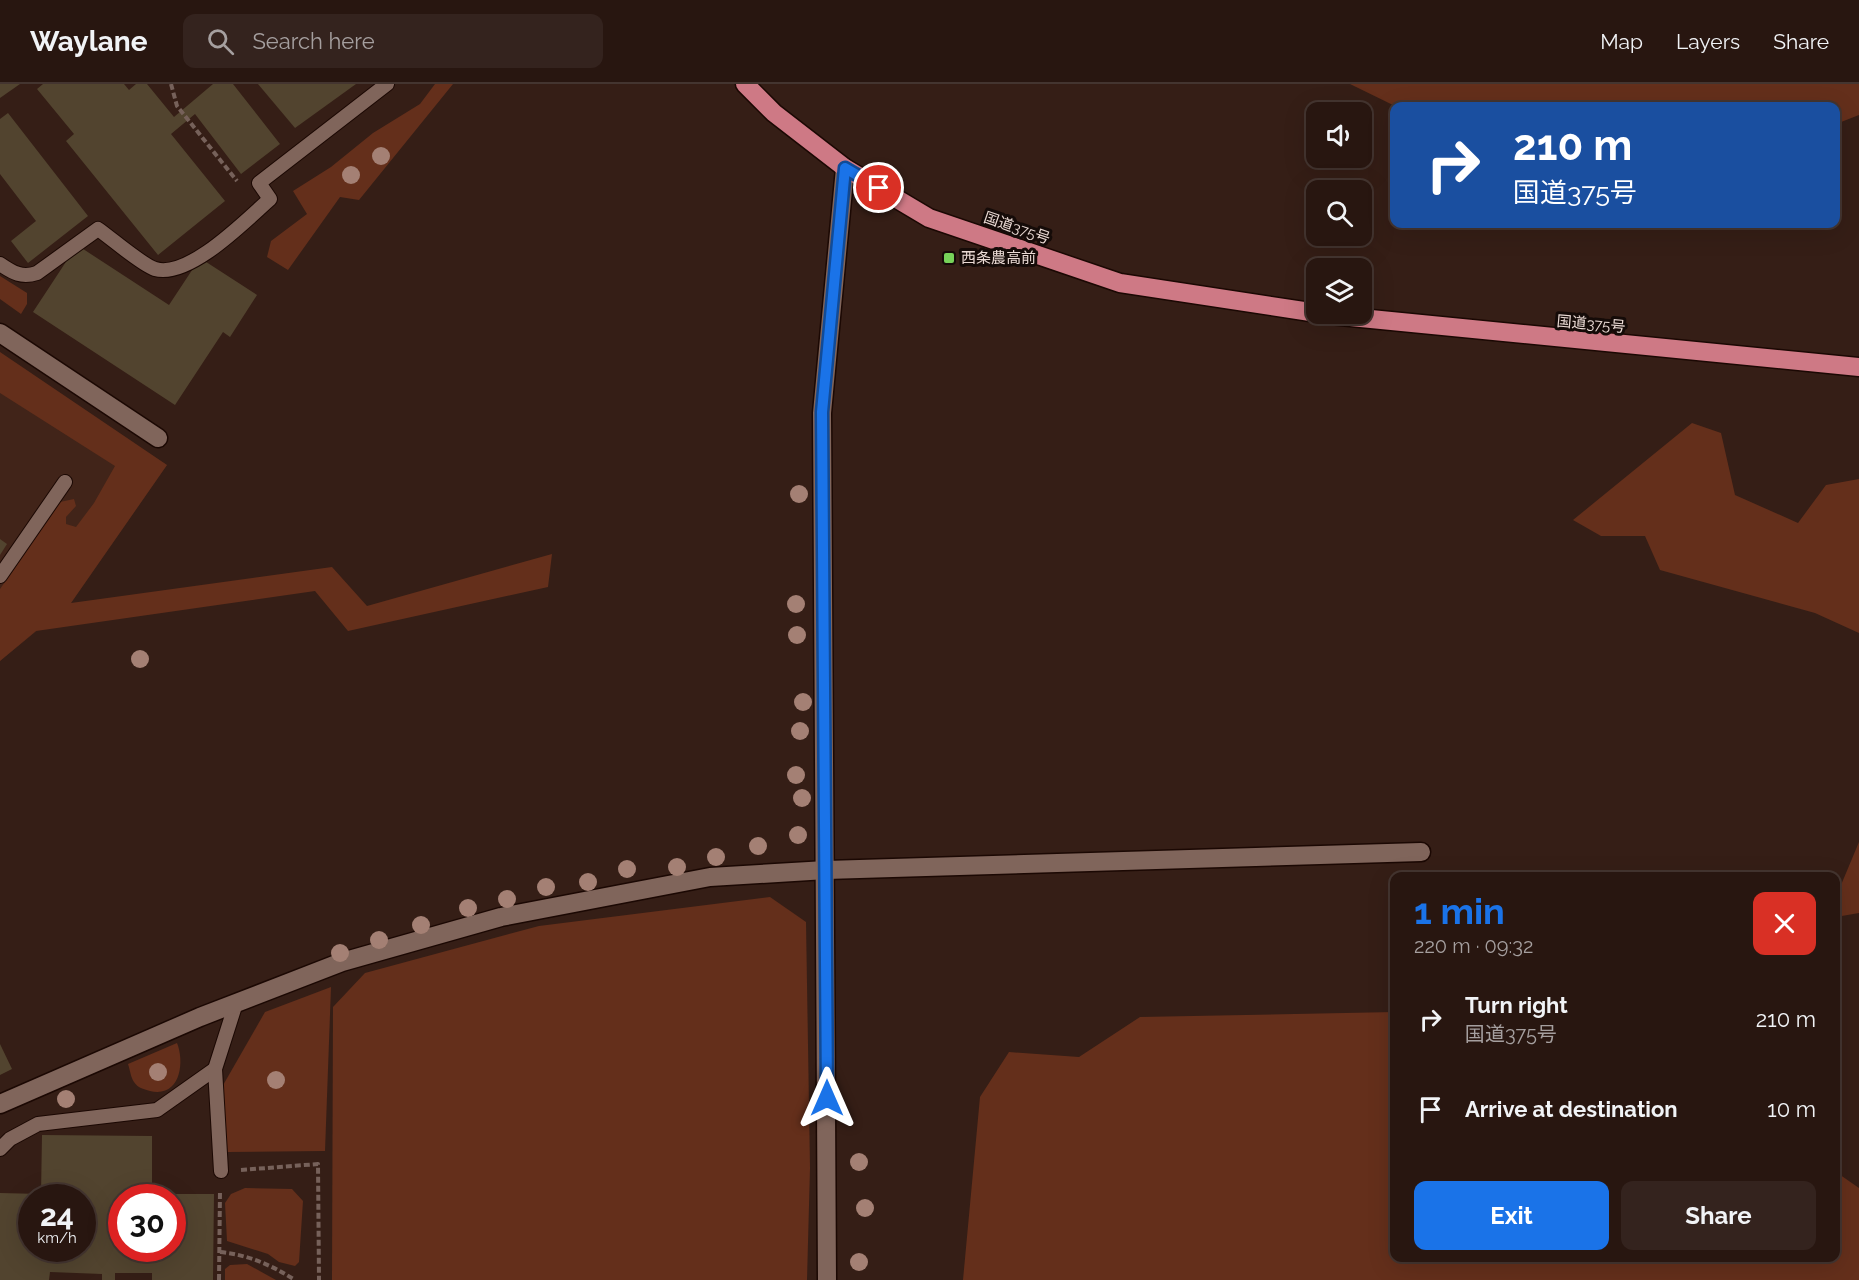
<!DOCTYPE html>
<meta charset="utf-8">
<style>
body{margin:0;font-family:Raleway,"Noto Sans JP",sans-serif;background:#34231e;color:#f1f3f6;height:100vh;display:flex;flex-direction:column;font-size:22px;white-space:nowrap}
*{box-sizing:border-box;margin:0}
p{font-size:20px;color:#a59f9f}
.icon{flex:none;width:33px;height:33px;fill:none;stroke:currentColor;stroke-width:2;stroke-linecap:round;stroke-linejoin:round}
.map{position:relative;flex:1;overflow:hidden}
.drawer{position:absolute;left:1390px;top:788px;width:450px;height:390px;display:flex;flex-direction:column;background:#281610;border-radius:12px;box-shadow:0 6px 24px #0002,0 0 0 2px #443530}
.drawer>*{flex:none}
.guide{position:absolute;left:1390px;top:18px;width:450px;height:126px;border-radius:12px;box-shadow:0 6px 24px #0002,0 0 0 2px #443530;background:#1a4fa0;color:#fff;overflow:hidden}
.fabs{position:absolute;left:1306px;top:18px;display:grid;gap:12px}
.fabs a{display:grid;place-items:center;width:66px;height:66px;border-radius:12px;background:#281610;box-shadow:0 6px 24px #0002,0 0 0 2px #443530;font-size:30px}
.speed{position:absolute;left:18px;top:1100px;display:flex;gap:12px;font-size:30px;font-weight:700;text-align:center}
.speed>*{display:grid;place-content:center;width:78px;height:78px;border-radius:50%;background:#281610;box-shadow:0 6px 24px #0002,0 0 0 2px #443530;line-height:1}
.speed small{font-size:15px;font-weight:400}
.speed .limit{border:9px solid #d22;background:#fff;color:#111}
.pin{position:absolute;display:grid;place-items:center;width:51px;height:51px;color:#fff;margin:-26px;border:3px solid #fff;border-radius:50%;box-shadow:0 2px 6px #0007}
.me{position:absolute;width:66px;margin:-33px;rotate:0deg;stroke-linejoin:round;filter:drop-shadow(0 0 4px #0008)}
.turn{display:flex;align-items:center;gap:21px;height:126px;padding:0 24px;font-size:27px}
.turn .icon{width:78px;height:78px;stroke-width:2.5}
.turn b{display:block;font-size:42px;line-height:51px}
.round{display:grid;place-items:center;flex:none;width:63px;height:63px;border-radius:12px;background:#34231e}
.headline{display:flex;align-items:center;justify-content:space-between;height:102px;padding:0 24px}
h1{font-size:36px;font-weight:700;line-height:45px;color:#1a73e8}
.cta{display:flex;gap:12px;margin-top:auto;padding:12px 24px}
.cta a{flex:1;height:69px;border-radius:12px;background:#1a73e8;color:#fff;font-size:24px;font-weight:700;line-height:69px;text-align:center}
.cta a+a{background:#34231e;color:#f1f3f6}
ul{padding:0;list-style:none}
li{display:flex;align-items:center;gap:18px;height:90px;padding:0 24px}
li div{flex:1}
li b{display:block;font-size:22px}
li em{font-style:normal}
header{display:flex;align-items:center;gap:36px;box-sizing:border-box;height:84px;padding:0 30px;background:#281610;border-bottom:2px solid #443530}
header strong{font-size:28px}
nav{display:flex;gap:33px;margin-inline-start:auto;font-size:21px}
.search{width:420px;height:54px;background:#34231e;display:flex;align-items:center;gap:15px;box-sizing:border-box;padding:0 21px;border-radius:12px;color:#a59f9f;font-size:22px}
.map>svg:first-child{display:block}
.built{fill:#412419}
.green{fill:#642f1b}
.building{fill:#52442f;fill-rule:evenodd}
.lines{fill:none;stroke-linecap:round;stroke-linejoin:round}
.lane-casing{stroke:#1b0803;stroke-width:16}
.street-casing{stroke:#1b0803;stroke-width:21}
.highway-casing{stroke:#1b0803;stroke-width:21}
.path{stroke:#76615a;stroke-width:4;stroke-dasharray:6 3;stroke-linecap:butt}
.lane{stroke:#80655b;stroke-width:14}
.street{stroke:#80655b;stroke-width:18}
.highway{stroke:#ce7985;stroke-width:18}
.tree{fill:#a48074}
.route-casing{stroke:#114b97;stroke-width:15}
.route{stroke:#1a73e8;stroke-width:10}
.poi-dot{fill:#77d259;stroke:#150b08;stroke-width:2}
.labels{text-anchor:middle;dominant-baseline:central;stroke-width:6;stroke-linejoin:round;paint-order:stroke}
.street-label{font-size:15px;fill:#ebdbd5;stroke:#150b08}
.poi-label{font-size:15px;fill:#ebdbd5;stroke:#150b08;text-anchor:start}
</style>
<header>
<strong>Waylane</strong>
<div class="search"><svg class="icon" aria-label="search" viewBox="0 0 24 24"><circle cx="10" cy="10" r="6"/><path d="M15 15l6 6"/></svg>Search here</div>
<nav><a>Map</a><a>Layers</a><a>Share</a></nav>
</header>
<div class="map">
<svg width="1859" height="1196" viewBox="0 0 1859 1196">
<rect width="100%" height="100%" fill="#351e16"/>
<!-- built -->
<polygon class="built" points="0,273 167,381 71,519 0,577"/>
<!-- green -->
<g class="green">
<polygon points="435,0 453,0 359,116 340,113 288,186 267,173 271,157 307,130 293,107 331,83 373,49 420,20"/>
<polygon points="1350,0 1859,0 1859,31 1836,40 1836,22 1395,22"/>
<polygon points="0,192 27,209 27,220 21,230 0,215"/>
<polygon points="0,268 167,381 71,519 332,483 367,522 552,470 548,503 348,547 315,507 36,547 0,577 0,505 60,418 74,415 76,422 66,433 66,440 76,443 94,419 115,382 0,309"/>
<polygon points="1692,339 1721,349 1735,411 1798,439 1826,401 1859,395 1859,549 1815,529 1660,486 1645,452 1601,452 1573,436"/>
<polygon points="1859,758 1859,829 1836,833 1836,813"/>
<polygon points="770,813 806,838 810,1084 807,1196 332,1196 333,923 365,889 539,842"/>
<polygon points="331,903 325,1067 227,1068 222,1003 265,928"/>
<polygon points="1395,928 1395,1173 1836,1173 1836,1088 1859,1104 1859,1196 963,1196 980,1013 1009,968 1079,973 1140,933"/>
<path d="M177,959c8,20 3,55 -27,48 -7,-2 -12,-3 -16,-9 -3,-4 -4,-12 -6,-18z"/>
<polygon points="245,1104 292,1105 303,1117 299,1178 295,1182 279,1178 268,1170 227,1157 225,1119 231,1110"/>
<polygon points="247,1180 276,1196 225,1196 225,1185 230,1181"/>
</g>
<!-- building -->
<g class="building">
<polygon points="0,0 20,0 0,14"/>
<polygon points="43,0 124,0 129,6 136,0 147,0 174,33 213,0 233,0 280,60 241,90 195,30 171,50 225,117 158,171 66,57 74,50 37,5"/>
<polygon points="258,0 356,0 295,44"/>
<polygon points="8,29 88,132 28,179 11,157 36,137 0,90 0,35"/>
<polygon points="77,161 169,221 200,174 257,211 230,253 223,248 175,321 33,228"/>
<polygon points="0,455 7,460 0,471"/>
<polygon points="0,960 12,985 0,991"/>
<path d="M42,1051l110,1v61h-30v51h50v-51h-11v-3h53l-1,86h-61v-7h-37v7h-13v-6l-52,-2 -1,8h-49v-87l41,1zM32,1113h50v51h-50z"/>
</g>
<g class="lines">
<defs>
<g id="lane">
<path d="M0,180c13,9 22,14 37,9l61,-44c13,9 44,36 57,40 34,10 91,-49 115,-70l-11,-16 128,-99"/>
<polyline points="0,492 65,398"/>
<polyline points="0,1065 10,1055 38,1040 157,1026 215,985"/>
<polyline points="221,1087 215,985 236,919"/>
</g>
<g id="street">
<polyline points="0,249 158,354"/>
<polyline points="0,1020 200,933 342,878 501,833 710,793 826,786 1421,768"/>
<polyline points="827,1196 822,329 845,84"/>
</g>
<g id="highway">
<polyline points="745,0 774,29 845,84 929,134 1120,199 1317,229"/>
<polyline points="1320,230 1859,283"/>
</g>
</defs>
<!-- lane casing -->
<use href="#lane" class="lane-casing"/>
<!-- street casing -->
<use href="#street" class="street-casing"/>
<!-- highway casing -->
<use href="#highway" class="highway-casing"/>
<!-- path -->
<g class="path">
<polyline points="171,0 177,22 237,97"/>
<polyline points="241,1086 318,1080 319,1196"/>
<path d="M220,1168c29,3 51,13 75,28"/>
<polyline points="219,1196 220,1107"/>
</g>
<!-- lane -->
<use href="#lane" class="lane"/>
<!-- street -->
<use href="#street" class="street"/>
<!-- highway -->
<use href="#highway" class="highway"/>
</g>
<!-- trees -->
<g class="tree">
<circle cx="381" cy="72" r="9"/>
<circle cx="351" cy="91" r="9"/>
<circle cx="799" cy="410" r="9"/>
<circle cx="796" cy="520" r="9"/>
<circle cx="797" cy="551" r="9"/>
<circle cx="140" cy="575" r="9"/>
<circle cx="803" cy="618" r="9"/>
<circle cx="800" cy="647" r="9"/>
<circle cx="796" cy="691" r="9"/>
<circle cx="802" cy="714" r="9"/>
<circle cx="798" cy="751" r="9"/>
<circle cx="758" cy="762" r="9"/>
<circle cx="716" cy="773" r="9"/>
<circle cx="677" cy="783" r="9"/>
<circle cx="627" cy="785" r="9"/>
<circle cx="588" cy="798" r="9"/>
<circle cx="546" cy="803" r="9"/>
<circle cx="507" cy="815" r="9"/>
<circle cx="468" cy="824" r="9"/>
<circle cx="421" cy="841" r="9"/>
<circle cx="379" cy="856" r="9"/>
<circle cx="340" cy="869" r="9"/>
<circle cx="158" cy="988" r="9"/>
<circle cx="276" cy="996" r="9"/>
<circle cx="66" cy="1015" r="9"/>
<circle cx="859" cy="1078" r="9"/>
<circle cx="865" cy="1124" r="9"/>
<circle cx="859" cy="1178" r="9"/>
</g>
<g class="lines">
<defs>
<polyline id="route" points="827,1014 822,328 845,84 879,104"/>
</defs>
<!-- route casing -->
<use href="#route" class="route-casing"/>
<!-- route -->
<use href="#route" class="route"/>
</g>
<!-- markers -->
<rect class="poi-dot" x="943" y="168" width="12" height="12" rx="3"/>
<g class="labels">
<!-- street labels -->
<g class="street-label">
<text transform="translate(1017 144) rotate(19)">国道375号</text>
<text transform="translate(1591 240) rotate(5)">国道375号</text>
</g>
<!-- poi labels -->
<g class="poi-label">
<text x="961" y="174">西条農高前</text>
</g>
</g>
</svg>
<div class="fabs">
<a><svg class="icon" aria-label="sound" viewBox="0 0 24 24"><path d="M4 9h4l5-4v14l-5-4H4zM17 9q2 3 0 6"/></svg></a>
<a><svg class="icon" aria-label="search" viewBox="0 0 24 24"><circle cx="10" cy="10" r="6"/><path d="M15 15l6 6"/></svg></a>
<a><svg class="icon" aria-label="layers" viewBox="0 0 24 24"><path d="M12 4l9 5-9 5-9-5zM3 14l9 5 9-5"/></svg></a>
</div>
<div class="speed"><div>24<small>km/h</small></div><div class="limit">30</div></div>
<div class="pin" style="left:879px;top:104px;background:#d93025"><svg class="icon" aria-label="arrive" viewBox="0 0 24 24"><path d="M6 21V4h12l-3 4 3 4H6"/></svg></div>
<svg class="me" style="left:827px;top:1014px" viewBox="-20 -20 40 40"><path d="M0-17L14 15 0 8-14 15z" fill="#1a73e8" stroke="#fff" stroke-width="4"/></svg>
<div class="guide">
<div class="turn"><svg class="icon" aria-label="right" viewBox="0 0 24 24"><path d="M7 20v-9h11M14 6l5 5-5 5"/></svg><div><b>210 m</b>国道375号</div></div>
</div>
<section class="drawer">
<div class="headline"><div><h1>1 min</h1><p>220 m · 09:32</p></div><a class="round" style="background:#d93025;color:#fff"><svg class="icon" aria-label="close" viewBox="0 0 24 24"><path d="M6 6l12 12M18 6L6 18"/></svg></a></div>
<ul>
<li><svg class="icon" aria-label="right" viewBox="0 0 24 24"><path d="M7 20v-9h11M14 6l5 5-5 5"/></svg><div><b>Turn right</b><p>国道375号</p></div><em>210 m</em></li>
<li><svg class="icon" aria-label="arrive" viewBox="0 0 24 24"><path d="M6 21V4h12l-3 4 3 4H6"/></svg><div><b>Arrive at destination</b></div><em>10 m</em></li>
</ul>
<div class="cta"><a>Exit</a><a>Share</a></div>
</section>
</div>
